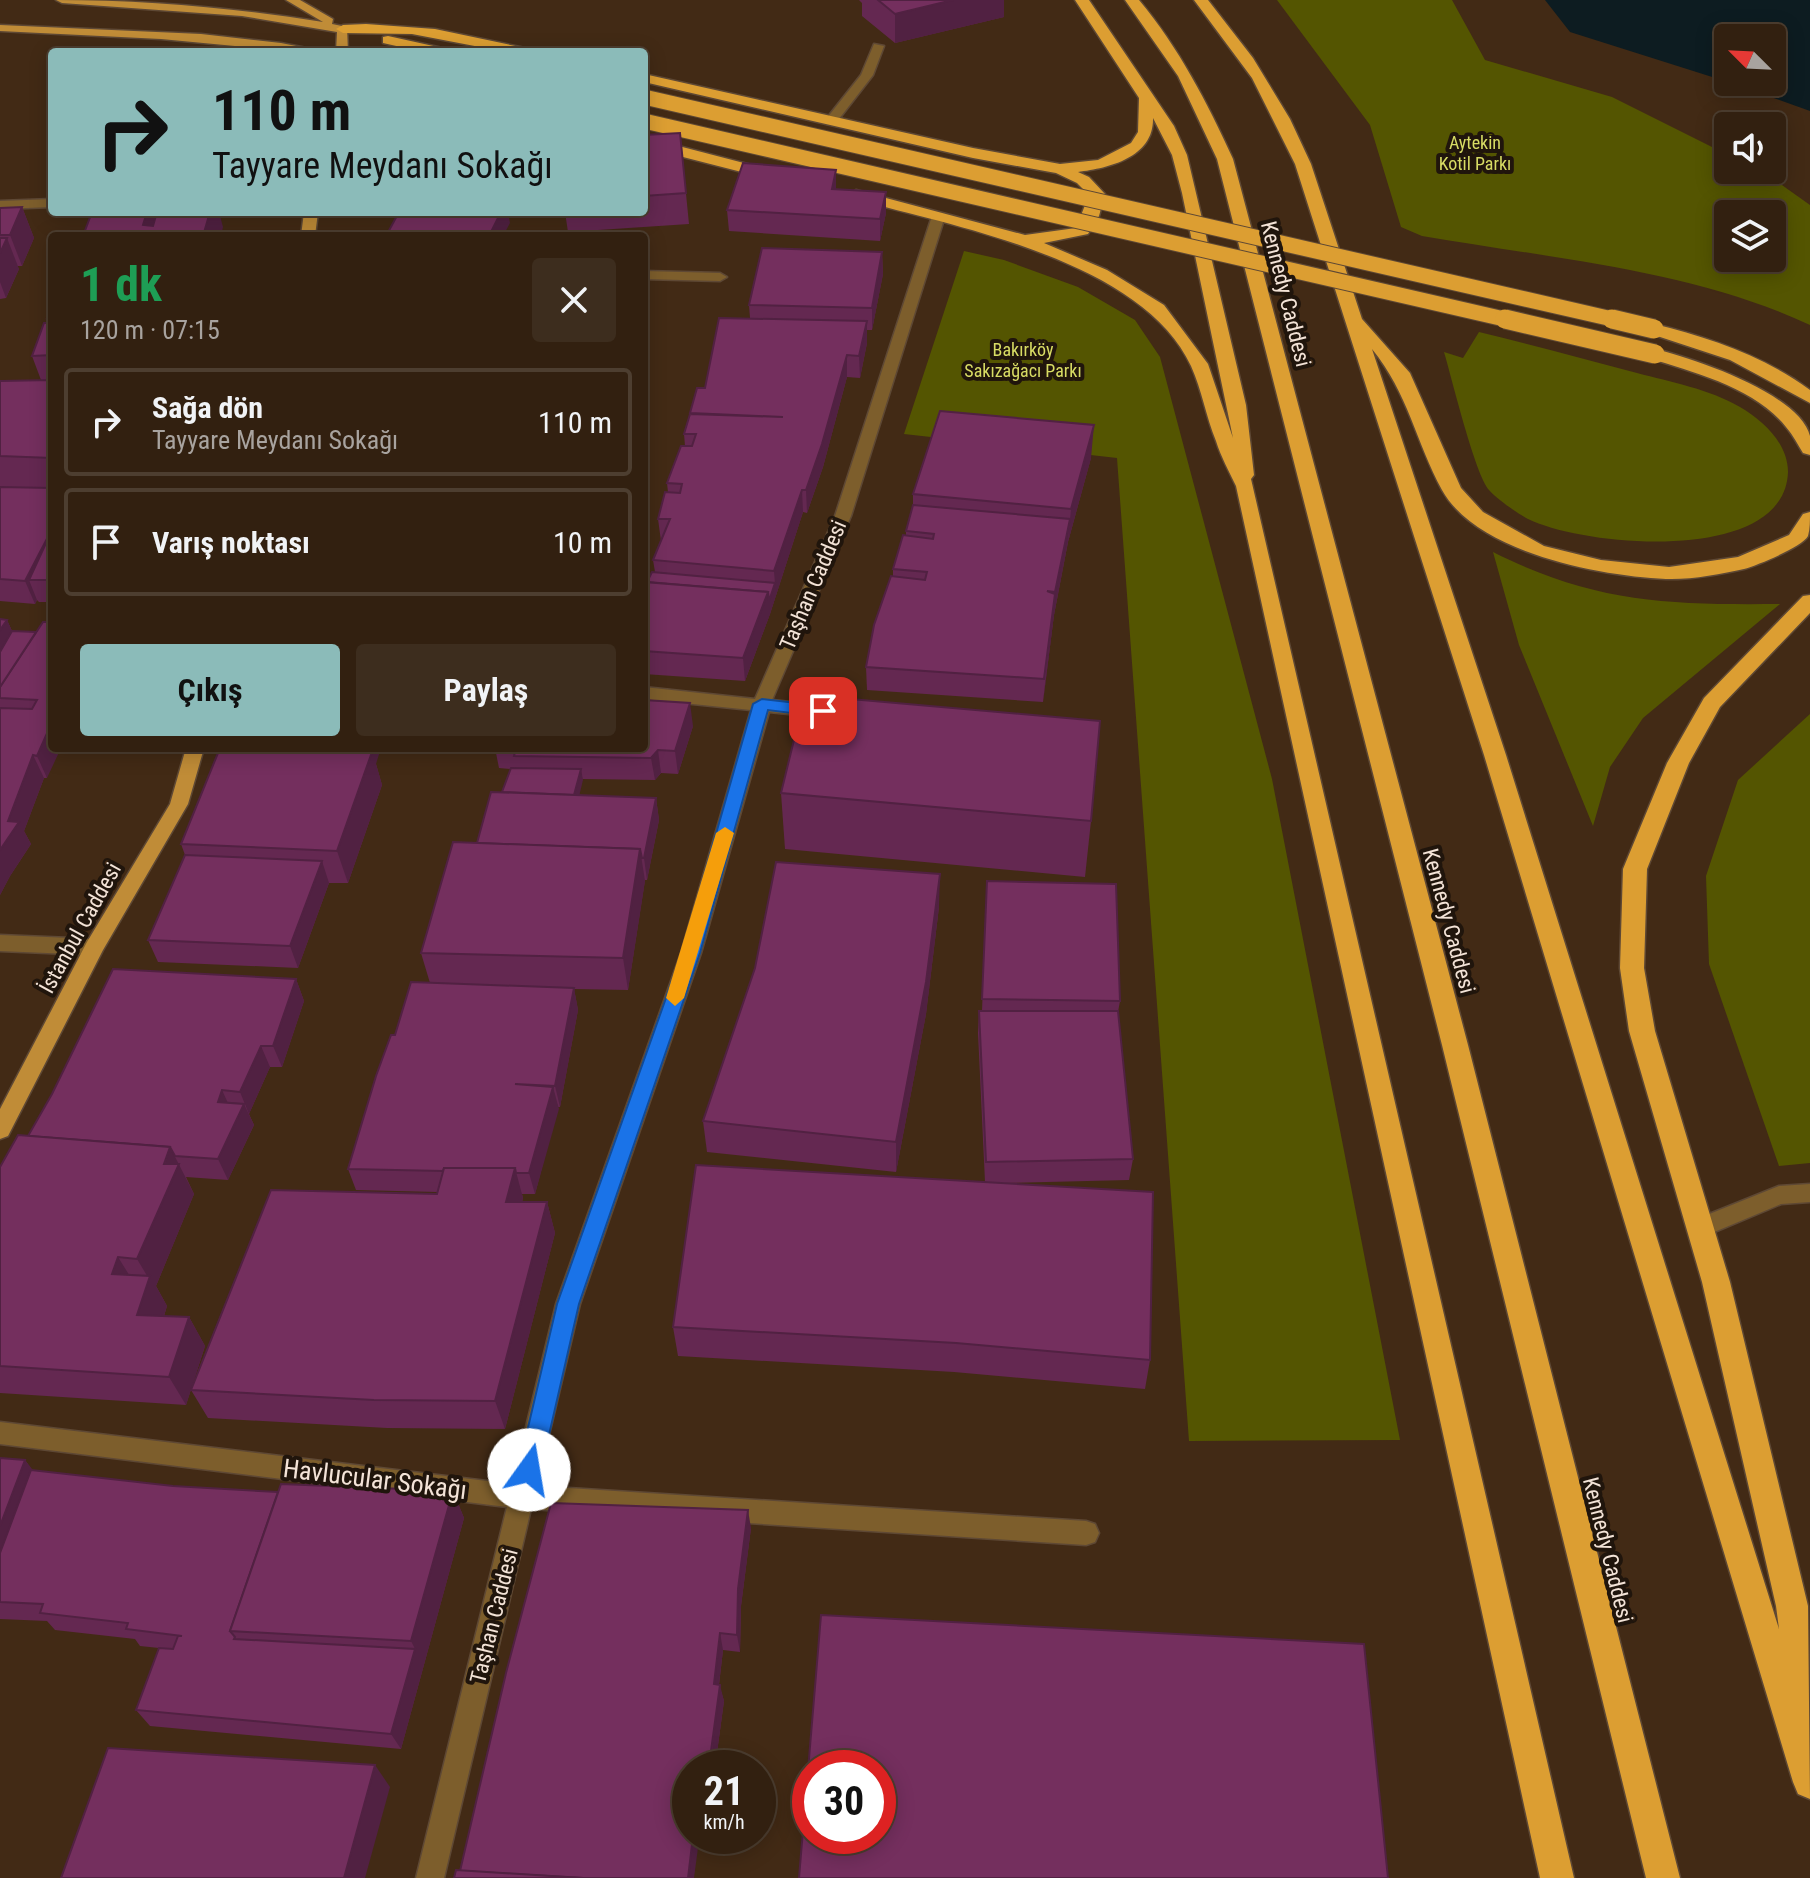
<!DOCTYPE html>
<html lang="tr">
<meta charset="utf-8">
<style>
body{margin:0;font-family:"Roboto Condensed",sans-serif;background:#3d2d1e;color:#f1f3f6;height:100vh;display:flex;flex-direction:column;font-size:30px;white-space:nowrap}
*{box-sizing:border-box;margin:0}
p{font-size:26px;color:#a8a39f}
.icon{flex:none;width:44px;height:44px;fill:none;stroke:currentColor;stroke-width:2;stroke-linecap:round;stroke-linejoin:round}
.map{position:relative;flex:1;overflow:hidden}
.drawer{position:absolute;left:48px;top:232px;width:600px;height:520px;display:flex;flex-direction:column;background:#322010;border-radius:8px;box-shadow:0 4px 20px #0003,0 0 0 2px #4d3e30}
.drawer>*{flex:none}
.hud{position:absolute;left:48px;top:48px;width:600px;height:168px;border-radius:8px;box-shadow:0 4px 20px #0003,0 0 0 2px #4d3e30;background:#8bbbb9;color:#111;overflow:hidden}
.needle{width:52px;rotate:294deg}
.tools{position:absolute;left:1714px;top:24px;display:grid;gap:16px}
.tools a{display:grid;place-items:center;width:72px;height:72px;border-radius:8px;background:#322010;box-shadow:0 4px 20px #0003,0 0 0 2px #4d3e30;font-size:40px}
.speed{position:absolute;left:672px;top:1750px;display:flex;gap:16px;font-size:40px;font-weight:700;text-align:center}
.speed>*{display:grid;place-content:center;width:104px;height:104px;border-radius:50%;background:#322010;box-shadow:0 4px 20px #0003,0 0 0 2px #4d3e30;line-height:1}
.speed small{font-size:20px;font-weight:400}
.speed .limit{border:12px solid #d22;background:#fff;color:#111}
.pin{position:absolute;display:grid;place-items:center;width:68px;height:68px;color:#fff;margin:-34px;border-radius:16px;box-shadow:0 4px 12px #0006}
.me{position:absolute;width:88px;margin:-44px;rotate:13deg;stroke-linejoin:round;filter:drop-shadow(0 0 6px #0008)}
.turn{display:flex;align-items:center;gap:28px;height:168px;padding:0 32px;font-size:36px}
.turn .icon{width:104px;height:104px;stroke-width:2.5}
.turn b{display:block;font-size:56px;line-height:68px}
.round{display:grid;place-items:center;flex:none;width:84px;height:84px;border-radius:8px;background:#3d2d1e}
.overview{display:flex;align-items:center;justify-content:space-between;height:136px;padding:0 32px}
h1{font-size:48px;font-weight:700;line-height:60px;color:#1e9e55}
.action{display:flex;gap:16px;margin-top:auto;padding:16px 32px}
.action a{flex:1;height:92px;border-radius:8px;background:#8bbbb9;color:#111;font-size:32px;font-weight:700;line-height:92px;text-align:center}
.action a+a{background:#3d2d1e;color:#f1f3f6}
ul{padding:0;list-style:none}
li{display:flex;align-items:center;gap:24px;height:108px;margin:0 16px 12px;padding:0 16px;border:4px solid #4d3e30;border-radius:8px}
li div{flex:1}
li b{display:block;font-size:30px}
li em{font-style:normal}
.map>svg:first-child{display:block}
.green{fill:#545501;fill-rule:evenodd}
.water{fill:#0d1c21}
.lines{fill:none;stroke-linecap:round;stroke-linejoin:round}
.minor-casing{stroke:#5e4834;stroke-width:3}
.major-casing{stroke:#5e4834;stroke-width:3}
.highway-casing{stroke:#5e4834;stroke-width:3}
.minor{fill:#7d5e2c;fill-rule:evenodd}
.major{fill:#c08c37;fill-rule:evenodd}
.highway{fill:#dc9e32;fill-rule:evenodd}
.highway-bridge-far1-casing{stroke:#5e4834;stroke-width:17;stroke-linecap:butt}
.highway-bridge-casing{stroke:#5e4834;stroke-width:21;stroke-linecap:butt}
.highway-bridge-far1{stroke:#dc9e32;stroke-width:15}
.highway-bridge{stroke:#dc9e32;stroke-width:19}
.wall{fill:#642851}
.shaded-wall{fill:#512142}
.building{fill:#742f5e;stroke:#512142;stroke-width:2;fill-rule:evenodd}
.route{fill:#1a73e8;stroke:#114b97;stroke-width:2}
.slow{fill:#f59e0b}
.labels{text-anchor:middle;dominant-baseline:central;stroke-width:8;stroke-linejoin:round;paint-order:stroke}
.far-park-label{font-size:18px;fill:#d8dc64;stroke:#20150c}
.street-label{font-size:22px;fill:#f3e3d7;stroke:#20150c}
.near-street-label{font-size:26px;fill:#f3e3d7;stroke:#20150c}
</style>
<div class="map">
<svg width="1810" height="1878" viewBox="0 0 1810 1878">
<rect width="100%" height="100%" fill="#422a15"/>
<!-- green -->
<g class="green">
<path d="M1277,0h175l33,60 127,37 116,58v15h30l7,3 45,32v120c-117,-55 -261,-67 -388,-89l-21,-9 -31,-102zM1728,214h44v44h-44z"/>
<polygon points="964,251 1004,260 1078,287 1135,320 1160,357 1272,779 1400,1440 1189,1441 1117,458 904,434"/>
<path d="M1479,332c53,13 105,27 158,41 34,9 72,16 103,34 24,14 48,37 48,65 -3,93 -203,75 -260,47 -11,-6 -30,-19 -39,-29 -14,-16 -37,-111 -45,-138l19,6z"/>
<path d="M1493,552c101,51 176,53 287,52l-137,114 -33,49 -17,59 -74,-181z"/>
<polygon points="1810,714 1810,1163 1779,1166 1709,964 1706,876 1738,780"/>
</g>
<!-- water -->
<polygon class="water" points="1545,0 1810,0 1810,111 1729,82 1772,82 1772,38 1728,38 1728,82 1570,32"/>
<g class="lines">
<defs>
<g id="minor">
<polygon points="874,44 884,46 873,75 835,124 827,124 827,118 861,75"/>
<polygon points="52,199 52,207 0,209 0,201"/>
<polygon points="933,213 945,216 851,516 772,700 827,706 836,712 827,718 769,712 701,953 580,1304 537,1486 1086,1521 1095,1524 1099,1533 1095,1542 1086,1545 531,1509 444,1878 416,1878 507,1507 0,1444 0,1422 512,1484 556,1304 681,953 751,710 644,699 644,687 755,699 835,516"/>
<polygon points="644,271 720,273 727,277 720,281 644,279"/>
<polygon points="0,935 94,939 101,942 104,947 101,952 94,955 0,951"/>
<polygon points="1810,1184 1810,1202 1781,1204 1700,1238 1692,1235 1689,1228 1692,1221 1779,1186"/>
</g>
<g id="major">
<path d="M56,0c90,0 179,8 267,22l-37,-22h14l33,19 -1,5 15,3 1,25h-12l1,-20 -95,-16 -180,-13z"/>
<polygon points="0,25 201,34 281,43 327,52 297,52 161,39 0,31"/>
<polygon points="304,212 318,212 315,236 301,236"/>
<polygon points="186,748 204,748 188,804 103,950 8,1136 0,1139 0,1109 87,942 170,804"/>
</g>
<g id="highway">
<path d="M1075,0h14l85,126 13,29 59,250 8,70 -3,4 323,1399h-34l-304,-1392c-7,-15 -15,-29 -20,-45 -10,-24 -14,-51 -25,-75 -49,-106 -238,-140 -341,-168l-2,-3 8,-5 169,45 51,-7 13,-33 -12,-12 -21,-10 -83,-15 -329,-76v-8l329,74 87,16 38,-4 33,-17 7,-11 1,-34zM1153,118l19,37 10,38 51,245 -25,-74 -44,-59 -57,-35 -63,-27 44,-9 11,-18 6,-22 -16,-17 -11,-5c32,-4 76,-15 75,-54z"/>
<path d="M1125,0h14c40,48 68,102 94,159l235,886 212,833h-34l-204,-833 -225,-886 -39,-83z"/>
<path d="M1194,0h14l45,58 37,61 21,45 51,155 48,54 51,115 22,24 61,34 57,14 68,7 69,-10 51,-22 14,-21 7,-2c0,8 0,17 -2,24 -6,11 -50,29 -64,33 -23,5 -54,11 -78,10 -66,-3 -189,-26 -224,-89 -26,-48 -34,-97 -70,-141l134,406 273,874 -3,-23 -74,-324 -73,-251 -9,-63 3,-99 44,-106 37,-65 99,-102 7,-1v18l-90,94 -31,56 -42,106 -3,99 11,63 75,251 78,324 2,193 -12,-5 -5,-12 -309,-1027 -189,-591 -43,-86z"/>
<polygon points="366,24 435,29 525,48 532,52 506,52 412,34 343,33 336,29 343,25"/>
<polygon points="388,36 447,49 449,52 423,52 383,43 383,37"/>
<polygon points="644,137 778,172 781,175 773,180 644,147"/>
<path d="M1654,324c54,13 110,32 156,66v13l-80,-43 -82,-27 -3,-4 3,-4z"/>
<path d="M1655,349c38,9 145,45 155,87 0,5 0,13 0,19l-7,-2c-5,-8 -10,-18 -17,-26 -32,-40 -91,-54 -137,-69l-3,-4 3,-4z"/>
</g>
</defs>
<!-- minor casing -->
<use href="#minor" class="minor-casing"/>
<!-- major casing -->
<use href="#major" class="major-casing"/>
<!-- highway casing -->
<use href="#highway" class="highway-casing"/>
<!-- minor -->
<use href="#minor" class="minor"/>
<!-- major -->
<use href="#major" class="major"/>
<!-- highway -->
<use href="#highway" class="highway"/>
<defs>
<g id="highway-bridge-far1">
<polyline points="644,97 1621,321"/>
<polyline points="644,121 1513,321"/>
</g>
<g id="highway-bridge">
<polyline points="1505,319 1655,354"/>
<polyline points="1612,319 1654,329"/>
</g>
</defs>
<!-- highway-bridge-far1 casing -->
<use href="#highway-bridge-far1" class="highway-bridge-far1-casing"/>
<!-- highway-bridge casing -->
<use href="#highway-bridge" class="highway-bridge-casing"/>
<!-- highway-bridge-far1 -->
<use href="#highway-bridge-far1" class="highway-bridge-far1"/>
<!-- highway-bridge -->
<use href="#highway-bridge" class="highway-bridge"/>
</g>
<!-- wall -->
<g class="wall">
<polygon points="859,0 1004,0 1004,17 895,43 862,16 862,3"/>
<polygon points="680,133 689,224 568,232 565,212 644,212 644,135"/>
<polygon points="836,170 836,189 886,192 886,213 880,241 729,231 727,210"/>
<polygon points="22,207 34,238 22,266 17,266 19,269 6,298 0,299 0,208"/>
<polygon points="882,252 883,274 872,330 867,330 867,343 860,378 847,377 823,467 807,513 803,512 770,614 745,681 644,674 644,582 647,582 655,572 653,560 661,541 658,519 668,492 667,483 685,446 684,434 690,413 750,318 749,305"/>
<polygon points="52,303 52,602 39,602 37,600 35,604 0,601 0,381 41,380 32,356 49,323 47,318"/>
<polygon points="1091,458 1068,542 1054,615 1043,702 867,690 866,667 893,576 893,569 906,535 906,531 913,505 913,494"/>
<polygon points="0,619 7,620 12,631 36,632 47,778 44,778 24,831 31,844 10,876 0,895"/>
<polygon points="693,726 678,774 661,773 655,780 582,779 579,795 656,798 659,820 647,880 645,880 628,990 574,989 578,1010 560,1107 558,1107 535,1194 522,1194 523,1198 522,1202 547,1202 555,1233 505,1429 387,1428 208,1418 191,1390 437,1194 437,1192 356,1190 348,1169 395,1035 430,983 421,953 502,792 511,769 499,768 495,748 644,748"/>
<polygon points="376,764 382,785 348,883 329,883 298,968 158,962 148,940 185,855 181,844"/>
<polygon points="781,793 1091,821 1085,877 785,849"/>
<polygon points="987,881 1120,1001 1118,1012 1133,1159 1129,1180 1004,1183 1150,1360 1145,1389 954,1372 678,1356 673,1327 985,1182 978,1033 979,1011 982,1011"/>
<polygon points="939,907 926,1014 896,1172 707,1152 703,1121"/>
<polygon points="296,979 304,1001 282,1067 270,1067 249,1114 254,1125 228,1180 186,1177 194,1194 156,1286 167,1306 164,1316 189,1317 205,1346 186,1405 0,1393 0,1167 28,1136"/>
<polygon points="0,1458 25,1460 32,1470 173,1486 278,1492 453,1491 464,1518 401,1749 150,1726 136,1710 159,1648 140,1646 135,1639 55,1630 47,1621 0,1619"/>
<polygon points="751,1528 741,1606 740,1652 723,1650 719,1685 724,1701 716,1760 717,1768 690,1768 690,1825 685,1826 690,1836 698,1836 699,1840 460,1871"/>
</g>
<!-- shaded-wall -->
<g class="shaded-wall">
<polygon points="953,0 1004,0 1004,17 895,43 895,14"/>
<polygon points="836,170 836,191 832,189"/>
<polygon points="886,192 886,213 880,241 880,219"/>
<polygon points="22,207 34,238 22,266 10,235"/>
<polygon points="147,212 155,212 161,231 143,225"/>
<polygon points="210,212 219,212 223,227 221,236 203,236"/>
<polygon points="501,212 508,212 510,223 503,236 489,236"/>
<polygon points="7,238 19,269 6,298 0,282 0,253"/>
<polygon points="882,252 883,274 872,330 872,308"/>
<polygon points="867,321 867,343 860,378 859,356"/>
<polygon points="847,355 847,377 823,467 807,513 806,490"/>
<polygon points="1094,425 1091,458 1068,542 1071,509"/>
<polygon points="802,490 803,512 770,614 745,681 743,658 768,592 775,584 774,571"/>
<polygon points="1070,519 1068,542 1054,615 1043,702 1055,592"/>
<polygon points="52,529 29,580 37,600 35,604 25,581"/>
<polygon points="7,620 17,642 0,671 0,630"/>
<polygon points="690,703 693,726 678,774 675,751"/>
<polygon points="52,722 52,748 61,748 47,778 37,756"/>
<polygon points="367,748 381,748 376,764 382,785 348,883 337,851"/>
<polygon points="658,750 661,773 655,780 651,758"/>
<polygon points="33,755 44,778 24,831 31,844 10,876 0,895 0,850 8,821"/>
<polygon points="581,769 583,780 574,817 572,805"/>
<polygon points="656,798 659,820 647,880 644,858"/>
<polygon points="640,849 645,881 628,990 623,958"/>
<polygon points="322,861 329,883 298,968 290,946"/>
<polygon points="940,874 939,907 926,1014 896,1172 896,1142"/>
<polygon points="296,979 304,1001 282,1067 273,1046"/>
<polygon points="574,988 578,1010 560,1107 555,1086"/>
<polygon points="261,1046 270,1067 249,1114 240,1092"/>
<polygon points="553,1087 559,1109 535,1194 529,1173"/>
<polygon points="222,1090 232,1112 218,1102"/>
<polygon points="244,1104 254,1125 228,1180 218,1159"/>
<polygon points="170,1147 194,1194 156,1286 167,1306 155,1344 137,1315 149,1279 137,1259"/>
<polygon points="515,1168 523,1198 515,1233 506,1202"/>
<polygon points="547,1202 555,1233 505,1429 495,1401"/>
<polygon points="118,1257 136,1286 112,1274"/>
<polygon points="189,1317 205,1346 186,1405 169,1377"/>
<polygon points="25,1460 46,1487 0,1602 0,1526"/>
<polygon points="453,1491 464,1518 401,1749 391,1734 415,1649 411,1641"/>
<polygon points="748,1510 751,1528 741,1606 740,1652 737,1635 738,1589"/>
<polygon points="720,1633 723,1650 717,1701 714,1684"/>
<polygon points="720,1685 724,1701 716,1760 717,1766 717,1768 710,1768"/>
<polygon points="375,1765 390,1787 365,1878 344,1878"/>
<polygon points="681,1811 685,1825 684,1840 680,1826"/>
<polygon points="693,1836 698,1836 699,1840 694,1878 688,1878"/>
</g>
<!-- building -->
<g class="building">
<polygon points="878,0 953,0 895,14"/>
<polygon points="680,133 686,193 644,196 644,135"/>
<polygon points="743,163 836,170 832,189 886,192 880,219 727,210"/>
<polygon points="22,207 10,235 0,235 0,208"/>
<polygon points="92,212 147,212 143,225 153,226 157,212 210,212 203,236 83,236"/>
<polygon points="399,212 501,212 489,236 386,236"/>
<polygon points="0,238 7,238 0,253"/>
<polygon points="762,248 882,252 872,308 749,305"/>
<polygon points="52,303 52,317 47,318"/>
<polygon points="719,318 867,321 859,356 847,355 822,444 806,490 802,490 774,571 653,560 670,519 658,519 665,492 680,493 682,484 667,483 681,446 692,446 696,434 684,434 690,414 783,417 690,413 697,388 705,388"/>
<polygon points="44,323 52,323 52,355 32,356"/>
<polygon points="52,380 52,458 0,456 0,381"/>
<polygon points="940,411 1094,425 1071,509 913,494"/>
<polygon points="0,487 52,488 52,529 25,581 0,579"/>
<polygon points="913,505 1070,519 1055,592 1047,591 1055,594 1044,679 866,667 874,625 891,576 925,580 927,572 893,569 903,535 933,539 934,534 906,531"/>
<polygon points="52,530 52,580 29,580"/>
<polygon points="652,572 775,583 769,601 768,592 647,582"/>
<polygon points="644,582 768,592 743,658 644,651"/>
<polygon points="0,619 7,620 0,630"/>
<polygon points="43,622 52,622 52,722 37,756 33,755 8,821 19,822 0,850 0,708 32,709 37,700 0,698 0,687"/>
<polygon points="12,631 36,632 0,687 0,652"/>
<polygon points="805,695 1100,721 1091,821 781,793"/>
<polygon points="644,700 690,703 675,751 658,750 651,758 514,756 516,748 644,748"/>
<polygon points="220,748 271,748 372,752 337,851 181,844"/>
<polygon points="271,748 367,748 366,752"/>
<polygon points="511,768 581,769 574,795 502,792"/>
<polygon points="491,792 656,798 644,858 642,858 640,849 477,843"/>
<polygon points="453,842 640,849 623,958 421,953"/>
<polygon points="185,855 322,861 290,946 148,940"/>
<polygon points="776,862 940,874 926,982 896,1142 703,1121 755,968"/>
<polygon points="987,881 1116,884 1120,1001 982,999"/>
<polygon points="113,969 296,979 273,1046 261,1046 240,1092 222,1090 218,1102 244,1104 218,1159 175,1156 170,1147 28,1136 52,1094"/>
<polygon points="411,982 574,988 555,1086 515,1084 553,1087 529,1173 516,1173 515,1168 444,1168 443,1171 348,1169 376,1076 391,1035 395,1035"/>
<polygon points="979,1011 1118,1011 1133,1159 986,1162"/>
<polygon points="18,1135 170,1147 164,1164 179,1164 137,1259 118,1257 112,1274 150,1276 137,1315 189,1317 169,1377 0,1366 0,1167"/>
<polygon points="696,1165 1153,1192 1150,1360 956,1343 673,1327"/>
<polygon points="444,1168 515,1168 506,1202 547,1202 495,1401 374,1400 191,1390 271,1190 437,1194"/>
<polygon points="0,1458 25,1460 0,1526"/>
<polygon points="31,1470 173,1486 278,1492 230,1631 235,1637 234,1639 415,1649 391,1734 136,1710 159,1648 173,1649 178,1636 182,1636 126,1629 128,1623 40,1613 43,1604 0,1602 0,1553"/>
<polygon points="281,1484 453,1491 411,1641 230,1631"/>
<polygon points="551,1503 748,1510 738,1589 737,1635 720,1633 714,1684 720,1685 711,1751 714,1751 710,1768 690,1768 690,1811 681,1811 680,1826 690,1826 690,1836 693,1836 688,1878 583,1878 460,1871 506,1673"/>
<path d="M821,1615l543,29 24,234h-589zM810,1768h68v68h-68z"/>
<polygon points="108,1748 375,1765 344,1878 61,1878"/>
<polygon points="456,1870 583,1878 454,1878"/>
</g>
<!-- route -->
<polygon class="route" points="762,699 823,706 831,711 823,717 768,710 700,953 579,1304 541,1470 537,1477 529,1480 521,1477 518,1470 557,1304 682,953 753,704"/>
<!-- slow -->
<polygon class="slow" points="725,827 734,833 684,998 675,1006 666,998 716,833"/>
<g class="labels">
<!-- far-park labels -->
<g class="far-park-label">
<text x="1475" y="142">Aytekin<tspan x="1475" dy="21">Kotil Parkı</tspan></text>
<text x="1023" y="349">Bakırköy<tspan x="1023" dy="21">Sakızağacı Parkı</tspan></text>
</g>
<!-- street labels -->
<g class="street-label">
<text transform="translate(1286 294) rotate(76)">Kennedy Caddesi</text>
<text transform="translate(813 585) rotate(-67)">Taşhan Caddesi</text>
<text transform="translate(1449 921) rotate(75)">Kennedy Caddesi</text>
<text transform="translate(80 928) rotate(-61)">İstanbul Caddesi</text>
<text transform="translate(1608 1550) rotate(76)">Kennedy Caddesi</text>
<text transform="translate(494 1616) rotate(-76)">Taşhan Caddesi</text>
</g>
<!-- near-street labels -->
<g class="near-street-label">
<text transform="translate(375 1479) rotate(7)">Havlucular Sokağı</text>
</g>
</g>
</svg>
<div class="tools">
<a><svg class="needle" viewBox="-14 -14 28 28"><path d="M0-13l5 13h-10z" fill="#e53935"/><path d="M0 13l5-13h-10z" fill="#a8a39f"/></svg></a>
<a><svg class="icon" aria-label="sound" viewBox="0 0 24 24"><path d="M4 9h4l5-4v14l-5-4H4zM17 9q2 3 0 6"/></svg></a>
<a><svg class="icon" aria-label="layers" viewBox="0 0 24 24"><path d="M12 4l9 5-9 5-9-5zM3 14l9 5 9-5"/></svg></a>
</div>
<div class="speed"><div>21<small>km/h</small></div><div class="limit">30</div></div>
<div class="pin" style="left:823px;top:711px;background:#d93025"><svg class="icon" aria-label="arrive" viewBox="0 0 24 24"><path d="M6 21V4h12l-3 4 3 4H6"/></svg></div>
<svg class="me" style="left:529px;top:1470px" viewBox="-20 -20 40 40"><circle r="19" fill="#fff"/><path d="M0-13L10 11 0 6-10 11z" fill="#1a73e8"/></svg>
<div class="hud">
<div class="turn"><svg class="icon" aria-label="right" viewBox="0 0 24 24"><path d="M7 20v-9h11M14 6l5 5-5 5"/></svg><div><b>110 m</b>Tayyare Meydanı Sokağı</div></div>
</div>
<section class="drawer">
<div class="overview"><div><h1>1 dk</h1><p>120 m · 07:15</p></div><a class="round"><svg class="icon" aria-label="close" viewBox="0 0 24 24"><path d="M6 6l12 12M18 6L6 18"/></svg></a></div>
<ul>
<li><svg class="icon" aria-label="right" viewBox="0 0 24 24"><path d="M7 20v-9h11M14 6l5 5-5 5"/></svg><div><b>Sağa dön</b><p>Tayyare Meydanı Sokağı</p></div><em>110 m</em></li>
<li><svg class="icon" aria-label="arrive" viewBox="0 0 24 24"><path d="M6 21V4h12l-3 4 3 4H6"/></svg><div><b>Varış noktası</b></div><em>10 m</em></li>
</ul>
<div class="action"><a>Çıkış</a><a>Paylaş</a></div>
</section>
</div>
